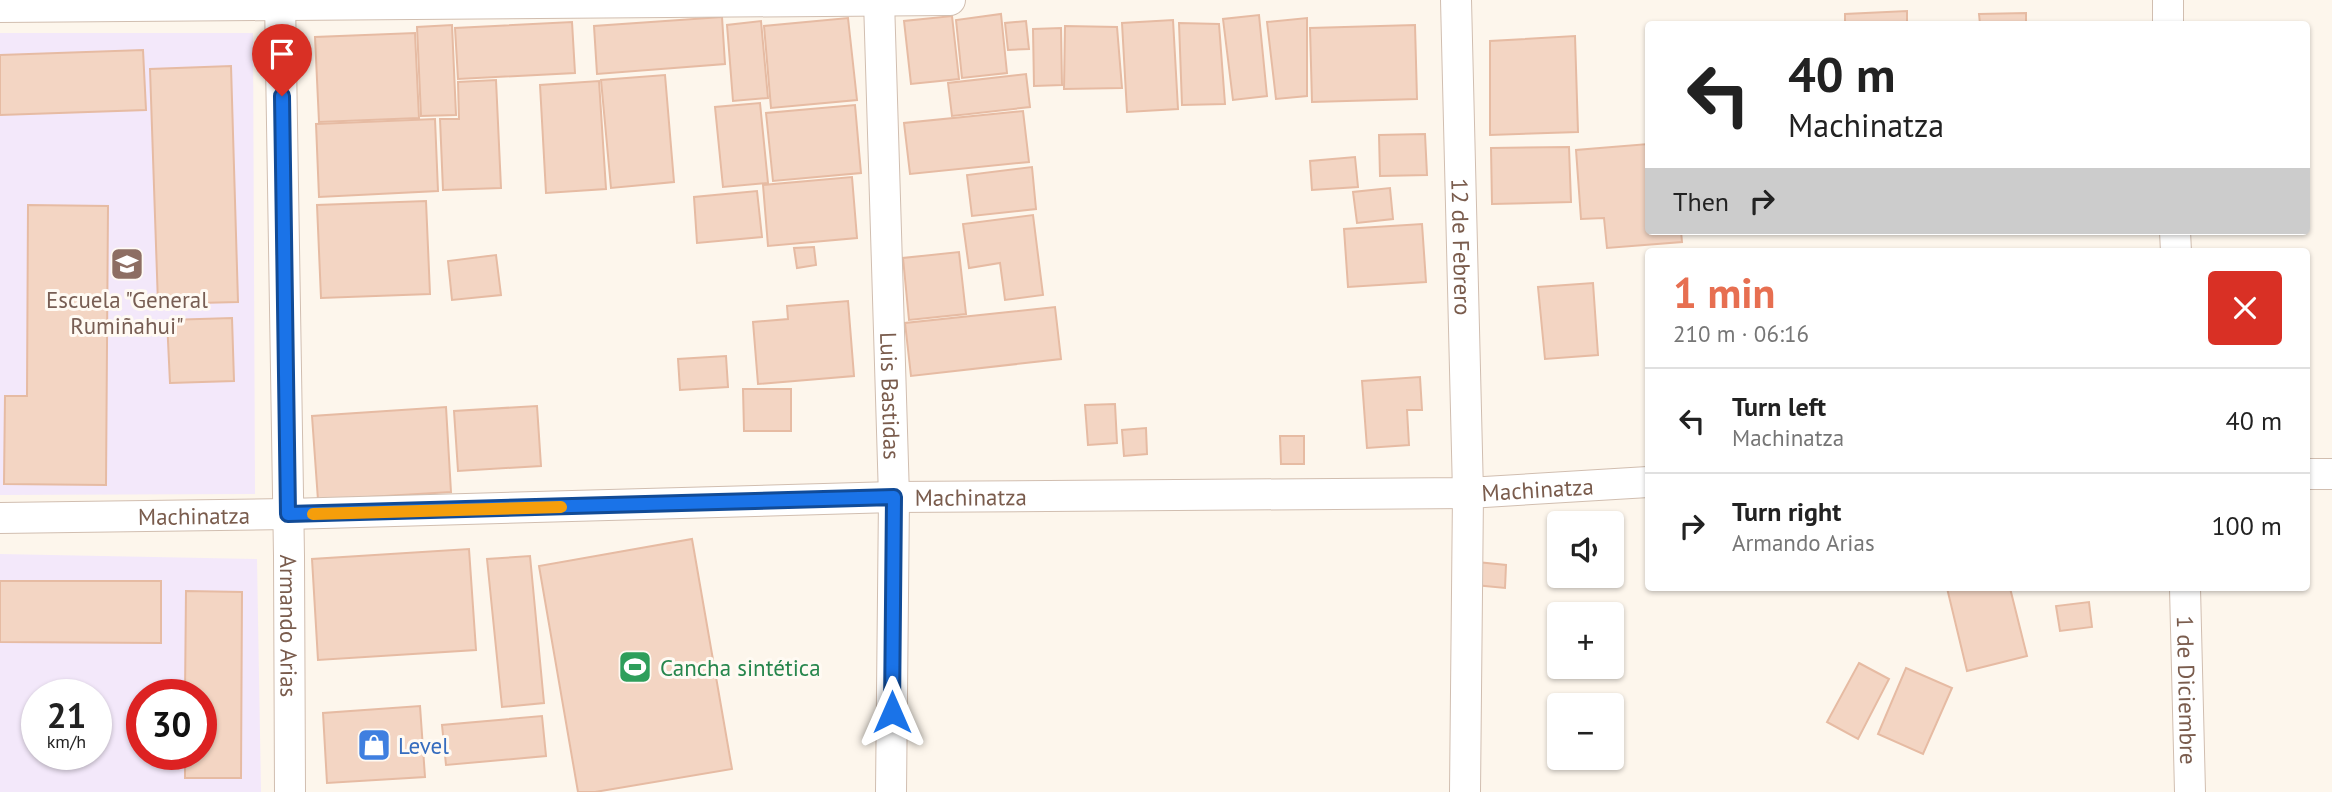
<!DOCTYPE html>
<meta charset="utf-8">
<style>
body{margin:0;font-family:"PT Sans",sans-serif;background:#f2f2f2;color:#222;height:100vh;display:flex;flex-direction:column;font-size:26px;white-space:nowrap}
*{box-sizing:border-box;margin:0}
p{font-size:23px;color:#767676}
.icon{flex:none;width:38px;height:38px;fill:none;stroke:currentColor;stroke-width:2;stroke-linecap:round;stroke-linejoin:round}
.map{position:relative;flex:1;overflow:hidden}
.side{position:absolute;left:1645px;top:248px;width:665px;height:343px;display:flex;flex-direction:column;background:#fff;border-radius:7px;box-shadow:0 2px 5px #0004}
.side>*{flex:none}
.hud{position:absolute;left:1645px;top:21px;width:665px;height:214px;border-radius:7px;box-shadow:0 2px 5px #0004;background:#fff;color:#222;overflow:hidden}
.controls{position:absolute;left:1547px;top:511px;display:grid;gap:14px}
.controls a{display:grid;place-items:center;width:77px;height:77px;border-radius:7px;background:#fff;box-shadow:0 2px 5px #0004;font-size:35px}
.speed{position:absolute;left:21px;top:679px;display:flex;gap:14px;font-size:35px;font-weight:700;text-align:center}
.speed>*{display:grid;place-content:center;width:91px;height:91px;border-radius:50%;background:#fff;box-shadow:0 2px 5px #0004;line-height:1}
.speed small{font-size:18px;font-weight:400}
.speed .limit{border:10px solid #d22;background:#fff;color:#111}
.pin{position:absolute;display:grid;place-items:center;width:60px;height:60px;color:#fff;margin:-72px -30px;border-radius:50% 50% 50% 0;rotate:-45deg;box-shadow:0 0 7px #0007}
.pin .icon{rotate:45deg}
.me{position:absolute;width:77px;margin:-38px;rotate:0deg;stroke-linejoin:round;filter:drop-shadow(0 0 5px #0008)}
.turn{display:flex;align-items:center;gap:24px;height:147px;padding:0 28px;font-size:32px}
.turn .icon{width:91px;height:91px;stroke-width:2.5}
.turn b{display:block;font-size:49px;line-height:60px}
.then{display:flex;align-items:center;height:66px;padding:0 28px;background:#0003;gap:14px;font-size:26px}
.round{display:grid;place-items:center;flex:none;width:74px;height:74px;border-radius:7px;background:#f2f2f2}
.head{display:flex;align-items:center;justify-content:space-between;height:119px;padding:0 28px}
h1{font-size:42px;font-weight:600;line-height:52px;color:#e76f51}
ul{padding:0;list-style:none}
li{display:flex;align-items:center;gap:21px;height:105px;padding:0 28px;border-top:2px solid #e0e0e0}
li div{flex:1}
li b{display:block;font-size:26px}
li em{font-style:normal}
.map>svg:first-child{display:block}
.education{fill:#f3e8fa;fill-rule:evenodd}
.building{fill:#f3d5c3;stroke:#e6bba3;stroke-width:2}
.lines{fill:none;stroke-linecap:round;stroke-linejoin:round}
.street-casing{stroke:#d1beb0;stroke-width:32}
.street{stroke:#fff;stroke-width:30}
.route-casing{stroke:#114b97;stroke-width:18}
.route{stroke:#1a73e8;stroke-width:12}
.slow{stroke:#f59e0b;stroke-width:12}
.labels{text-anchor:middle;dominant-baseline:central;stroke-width:6;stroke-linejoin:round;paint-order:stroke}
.street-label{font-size:23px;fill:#7a5c4d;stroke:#fffaf3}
.education-label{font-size:23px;fill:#785e54;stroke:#fffaf3}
.leisure-label{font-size:23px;fill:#27864d;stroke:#fffaf3;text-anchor:start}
.shop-label{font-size:23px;fill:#366cbe;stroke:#fffaf3;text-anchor:start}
</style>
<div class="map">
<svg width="2332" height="792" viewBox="0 0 2332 792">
<rect width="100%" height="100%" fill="#fdf6ec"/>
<!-- education -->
<g class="education">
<polygon points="0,33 253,33 255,494 0,495"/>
<path d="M0,554l257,5 4,233h-261zM37,695h59v59h-59zM142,695h59v59h-59z"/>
</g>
<!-- building -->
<g class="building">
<polygon points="1907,11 1907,24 1845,24 1845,14"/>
<polygon points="2026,13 2026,24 1980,24 1979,14"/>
<polygon points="1001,14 1007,73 962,78 956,20"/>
<polygon points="1259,15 1267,96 1233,100 1223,19"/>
<polygon points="952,16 959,79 911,84 904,21"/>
<polygon points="722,17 725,64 597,74 594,26"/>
<polygon points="848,18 857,100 771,108 764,26"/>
<polygon points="1307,18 1307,96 1276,99 1267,22"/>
<polygon points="1173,20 1178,109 1127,112 1122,23"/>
<polygon points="761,21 768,98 733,101 727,25"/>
<polygon points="1026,21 1029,49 1008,50 1005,23"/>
<polygon points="572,22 575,73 458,79 455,28"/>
<polygon points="1179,23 1219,24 1225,104 1182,105"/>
<polygon points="452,25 456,115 421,116 417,27"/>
<polygon points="1415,25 1417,99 1312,102 1310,28"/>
<polygon points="1065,26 1117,27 1122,88 1064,89"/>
<polygon points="1061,28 1062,85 1034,86 1033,29"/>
<polygon points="415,33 419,118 319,122 315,37"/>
<polygon points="1575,36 1578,132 1490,135 1490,41"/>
<polygon points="143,50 146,110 0,115 0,55"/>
<polygon points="231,66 238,302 158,304 150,69"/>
<polygon points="1026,74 1030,107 952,116 948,83"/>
<polygon points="665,75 674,182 611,188 601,80"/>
<polygon points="496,80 501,188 443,190 440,119 459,119 458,82"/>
<polygon points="599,81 606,189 546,193 540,85"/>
<polygon points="760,103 768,183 723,187 715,107"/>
<polygon points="855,105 861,173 773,181 766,113"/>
<polygon points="1023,111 1029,162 910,174 904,123"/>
<polygon points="435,119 438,191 319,197 316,124"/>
<polygon points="1425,134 1427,175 1380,176 1379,135"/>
<polygon points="1648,144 1648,231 1681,231 1682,242 1607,248 1604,218 1581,219 1576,150"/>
<polygon points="1569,147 1571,202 1492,204 1491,148"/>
<polygon points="1355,157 1358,187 1312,190 1310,161"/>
<polygon points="1032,167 1036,209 972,216 967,175"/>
<polygon points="852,177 857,238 768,246 763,185"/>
<polygon points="1390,188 1393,219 1357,223 1353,192"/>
<polygon points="757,191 762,237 697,243 694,197"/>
<polygon points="426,201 430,294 321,298 317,205"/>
<polygon points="28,205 108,206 106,485 4,484 5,396 27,396"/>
<polygon points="1033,215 1043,295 1005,300 1000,263 969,268 963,224"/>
<polygon points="1422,224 1426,282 1348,287 1344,229"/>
<polygon points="814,247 816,265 797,268 794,248"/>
<polygon points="959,252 966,314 909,320 903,258"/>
<polygon points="496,255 501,295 452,300 448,261"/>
<polygon points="1593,283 1598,355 1545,359 1538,287"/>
<polygon points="848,301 854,376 758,384 753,322 788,319 787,306"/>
<polygon points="1055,307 1061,359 911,376 905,323"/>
<polygon points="232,318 234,381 170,383 167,320"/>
<polygon points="726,356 728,387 680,390 678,359"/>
<polygon points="1420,377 1422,410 1407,410 1409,445 1367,448 1362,381"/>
<polygon points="743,389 791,389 791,431 744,431"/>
<polygon points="1115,404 1117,443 1088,445 1085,405"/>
<polygon points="537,406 541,466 458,471 454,411"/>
<polygon points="446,407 451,492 318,500 312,416"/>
<polygon points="1146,428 1147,454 1124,456 1122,430"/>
<polygon points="1280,436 1304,436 1304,464 1281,464"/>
<polygon points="692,539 732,769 595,792 578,792 539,566"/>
<polygon points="469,549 476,650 318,660 312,559"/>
<polygon points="530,556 544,703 502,707 487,559"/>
<polygon points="1477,562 1506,565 1505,588 1475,585"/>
<polygon points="0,581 161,581 161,643 0,642"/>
<polygon points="1947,588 2010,588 2027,656 1967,671"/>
<polygon points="186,591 242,592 241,778 185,778 185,754 201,754 201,695 185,695"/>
<polygon points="2089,602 2092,627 2060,631 2056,606"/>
<polygon points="1859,663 1889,679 1858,739 1827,722"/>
<polygon points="1906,668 1952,688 1923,754 1878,734"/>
<polygon points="420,706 425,777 327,783 323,713"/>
<polygon points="542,716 546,756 446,765 442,725"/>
</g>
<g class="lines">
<defs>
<g id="street">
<path id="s1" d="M280,0l9,556 1,236"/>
<path id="s2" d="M879,0l15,497 -3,295"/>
<path id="s3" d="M1456,0l12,493 -3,299"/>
<polyline points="2168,0 2168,24"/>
<polyline points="0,7 950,0"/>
<polyline points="2175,231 2176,252"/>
<polyline points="2306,474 2332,474"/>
<path id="s4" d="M0,518l288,-4 606,-17 574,-4 180,-11"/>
<path id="s5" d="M2185,588l5,204"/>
</g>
</defs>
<!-- street casing -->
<use href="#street" class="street-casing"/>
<!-- street -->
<use href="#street" class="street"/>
</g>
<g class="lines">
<defs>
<polyline id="route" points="282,96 288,514 894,497 892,712"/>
</defs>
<!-- route casing -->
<use href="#route" class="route-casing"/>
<!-- route -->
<use href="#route" class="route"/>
<!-- slow -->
<polyline class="slow" points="313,514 561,507"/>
</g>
<!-- icons -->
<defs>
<symbol id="school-square" viewBox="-11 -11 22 22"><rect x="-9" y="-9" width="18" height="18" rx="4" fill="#8d6e63" stroke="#fffaf3"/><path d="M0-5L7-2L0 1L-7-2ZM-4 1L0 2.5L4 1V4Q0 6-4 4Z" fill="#fff"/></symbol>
<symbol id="stadium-square" viewBox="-11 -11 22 22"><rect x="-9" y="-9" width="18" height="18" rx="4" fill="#2e9e5b" stroke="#fffaf3"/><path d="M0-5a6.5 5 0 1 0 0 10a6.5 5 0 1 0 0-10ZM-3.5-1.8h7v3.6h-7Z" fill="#fff"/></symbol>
<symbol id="shop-square" viewBox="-11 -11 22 22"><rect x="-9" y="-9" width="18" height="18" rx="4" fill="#3f7fe0" stroke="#fffaf3"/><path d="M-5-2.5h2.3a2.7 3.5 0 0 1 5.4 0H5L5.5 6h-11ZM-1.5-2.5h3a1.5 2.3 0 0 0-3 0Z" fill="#fff"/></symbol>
</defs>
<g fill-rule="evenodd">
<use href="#school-square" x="108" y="245" width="38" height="38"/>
<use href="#stadium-square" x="616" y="648" width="38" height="38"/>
<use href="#shop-square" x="355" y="726" width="38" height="38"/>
</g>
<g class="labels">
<!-- street labels -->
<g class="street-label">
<text stroke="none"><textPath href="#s3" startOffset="247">12 de Febrero</textPath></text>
<text stroke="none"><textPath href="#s2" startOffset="396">Luis Bastidas</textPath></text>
<text stroke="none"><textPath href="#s4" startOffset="1538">Machinatza</textPath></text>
<text stroke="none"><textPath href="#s4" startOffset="971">Machinatza</textPath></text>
<text stroke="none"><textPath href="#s4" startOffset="194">Machinatza</textPath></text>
<text stroke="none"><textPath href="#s1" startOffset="626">Armando Arias</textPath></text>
<text stroke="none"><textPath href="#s5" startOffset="102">1 de Diciembre</textPath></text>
</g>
<!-- education labels -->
<g class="education-label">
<text x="127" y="299">Escuela "General<tspan x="127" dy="26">Rumiñahui"</tspan></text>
</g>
<!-- leisure labels -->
<g class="leisure-label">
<text x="660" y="667">Cancha sintética</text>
</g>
<!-- shop labels -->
<g class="shop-label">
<text x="398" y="745">Level</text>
</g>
</g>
</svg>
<div class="controls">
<a><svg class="icon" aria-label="sound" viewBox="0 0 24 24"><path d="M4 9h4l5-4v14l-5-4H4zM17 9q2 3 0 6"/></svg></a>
<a>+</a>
<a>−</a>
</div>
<div class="speed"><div>21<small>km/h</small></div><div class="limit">30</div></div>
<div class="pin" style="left:282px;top:96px;background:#d93025"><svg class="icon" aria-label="arrive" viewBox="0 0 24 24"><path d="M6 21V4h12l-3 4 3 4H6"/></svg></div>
<svg class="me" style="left:892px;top:712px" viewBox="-20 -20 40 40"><path d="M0-17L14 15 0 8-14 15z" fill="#1a73e8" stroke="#fff" stroke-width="4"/></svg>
<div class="hud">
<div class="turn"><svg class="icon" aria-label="left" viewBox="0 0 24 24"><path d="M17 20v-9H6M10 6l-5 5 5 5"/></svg><div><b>40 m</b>Machinatza</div></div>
<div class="then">Then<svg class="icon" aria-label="right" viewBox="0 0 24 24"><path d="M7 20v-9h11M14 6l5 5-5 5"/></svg></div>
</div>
<section class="side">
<div class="head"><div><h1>1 min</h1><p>210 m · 06:16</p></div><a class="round" style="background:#d93025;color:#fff"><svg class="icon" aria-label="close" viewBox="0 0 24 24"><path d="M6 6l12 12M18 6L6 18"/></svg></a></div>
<ul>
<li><svg class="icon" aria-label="left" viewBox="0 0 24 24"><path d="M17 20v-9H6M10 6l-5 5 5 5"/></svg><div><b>Turn left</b><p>Machinatza</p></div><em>40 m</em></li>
<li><svg class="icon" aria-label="right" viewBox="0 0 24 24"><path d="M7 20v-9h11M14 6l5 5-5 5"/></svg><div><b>Turn right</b><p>Armando Arias</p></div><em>100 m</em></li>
</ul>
</section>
</div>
